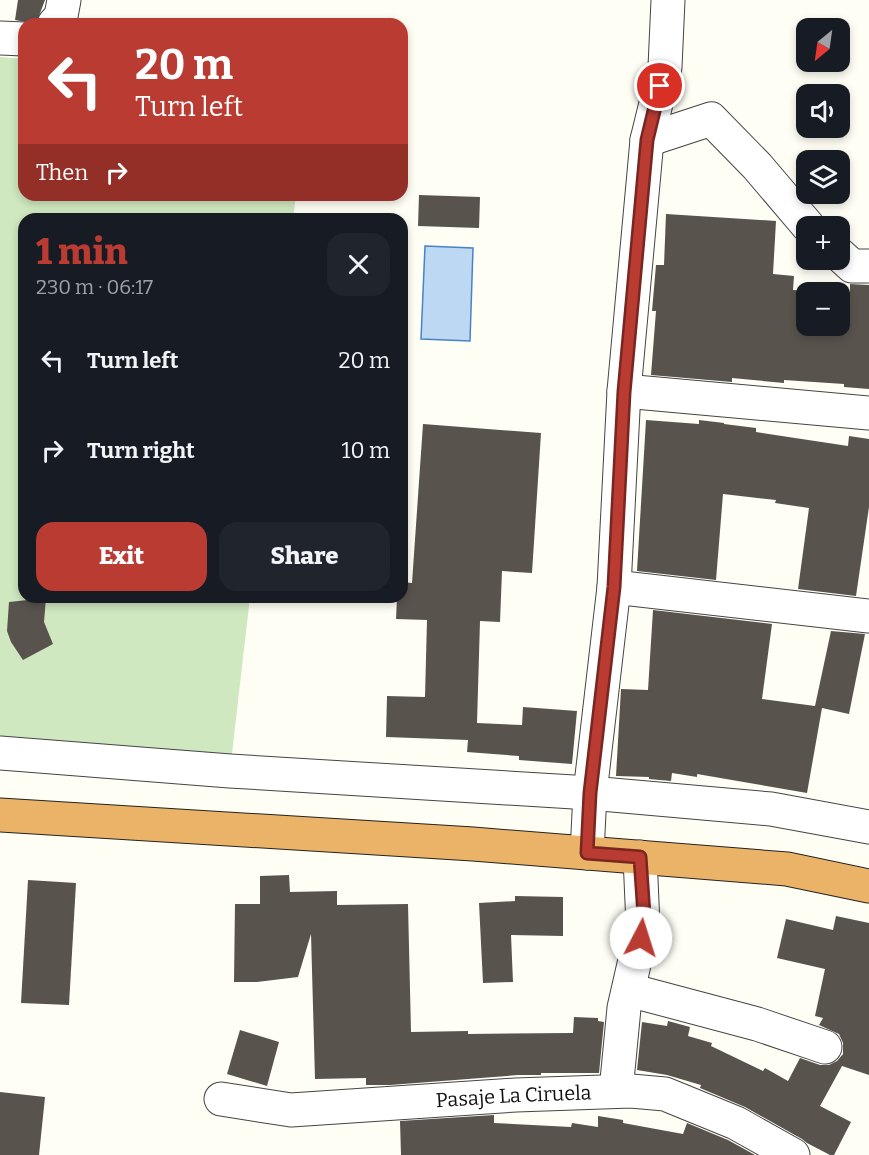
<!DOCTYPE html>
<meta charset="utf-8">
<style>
body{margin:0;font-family:Bitter,serif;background:#20242c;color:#f1f3f6;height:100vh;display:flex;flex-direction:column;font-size:22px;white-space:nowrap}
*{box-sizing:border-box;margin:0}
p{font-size:20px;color:#9ea1a6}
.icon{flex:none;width:33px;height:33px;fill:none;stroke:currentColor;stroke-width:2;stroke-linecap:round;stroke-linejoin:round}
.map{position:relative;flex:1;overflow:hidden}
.drawer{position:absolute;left:18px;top:213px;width:390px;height:390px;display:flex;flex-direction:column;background:#171b24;border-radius:18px;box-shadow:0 3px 9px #0003}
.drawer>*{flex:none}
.banner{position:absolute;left:18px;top:18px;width:390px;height:183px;border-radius:18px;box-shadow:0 3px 9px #0003;background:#b93b31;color:#fff;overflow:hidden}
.needle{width:39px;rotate:209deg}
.fabs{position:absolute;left:796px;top:18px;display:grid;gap:12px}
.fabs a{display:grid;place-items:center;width:54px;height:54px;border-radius:12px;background:#171b24;box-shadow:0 3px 9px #0003;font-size:30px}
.pin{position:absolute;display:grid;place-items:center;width:51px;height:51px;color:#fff;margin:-26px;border:3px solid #fff;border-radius:50%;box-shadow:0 2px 6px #0007}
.me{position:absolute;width:66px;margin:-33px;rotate:5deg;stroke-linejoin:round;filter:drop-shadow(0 0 4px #0008)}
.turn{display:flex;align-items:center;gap:21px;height:126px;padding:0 18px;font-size:27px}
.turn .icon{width:78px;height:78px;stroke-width:2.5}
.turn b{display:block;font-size:42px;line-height:51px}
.then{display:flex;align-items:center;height:57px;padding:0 18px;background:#0003;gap:12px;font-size:22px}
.round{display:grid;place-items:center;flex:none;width:63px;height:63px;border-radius:18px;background:#20242c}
.overview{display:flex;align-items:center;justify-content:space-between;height:102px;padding:0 18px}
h1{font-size:36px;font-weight:800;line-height:45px;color:#b93b31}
.primary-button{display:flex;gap:12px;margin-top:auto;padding:12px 18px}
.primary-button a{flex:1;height:69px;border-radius:18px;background:#b93b31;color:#fff;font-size:24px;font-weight:800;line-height:69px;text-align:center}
.primary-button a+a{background:#20242c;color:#f1f3f6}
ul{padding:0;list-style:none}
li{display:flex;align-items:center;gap:18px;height:90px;padding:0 18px}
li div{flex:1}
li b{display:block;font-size:22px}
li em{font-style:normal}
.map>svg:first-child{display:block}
.green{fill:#cfe8c0}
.water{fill:#bdd8f3;stroke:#4884c5;stroke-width:1.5}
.building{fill:#59534e}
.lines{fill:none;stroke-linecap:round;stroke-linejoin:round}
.minor-casing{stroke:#444;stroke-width:35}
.highway-casing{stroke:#222;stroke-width:35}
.minor{stroke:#fff;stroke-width:33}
.highway{stroke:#ebb367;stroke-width:33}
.route-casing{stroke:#782620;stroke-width:15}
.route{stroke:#b93b31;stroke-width:10}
.labels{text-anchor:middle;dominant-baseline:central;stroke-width:6;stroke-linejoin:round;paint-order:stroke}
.street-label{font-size:20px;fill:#111;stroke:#fff}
</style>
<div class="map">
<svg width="869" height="1155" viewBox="0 0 869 1155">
<rect width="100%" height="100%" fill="#fefef5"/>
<!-- green -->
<polygon class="green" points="0,57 24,59 24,195 296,195 293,219 24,219 24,597 250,597 230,771 0,755"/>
<!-- water -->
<polygon class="water" points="425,246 473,248 470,341 421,339"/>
<!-- building -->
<g class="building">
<polygon points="18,0 45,0 36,24 15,20"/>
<polygon points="419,195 480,197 479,228 418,226"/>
<polygon points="666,214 776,221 773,274 794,276 793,290 832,292 807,292 807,326 840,326 840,293 850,294 850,284 869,285 869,389 844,387 844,384 784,380 784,383 732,378 732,382 651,375 656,311 652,311 656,265 664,265"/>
<polygon points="646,420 699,424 699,420 724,423 724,424 756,428 756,432 848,446 849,436 869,439 869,507 856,596 798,589 809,508 775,503 776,500 723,494 716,580 637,571"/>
<polygon points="423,424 541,433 532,573 502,571 500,622 480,621 477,723 522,725 523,707 577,711 572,764 519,760 519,756 467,752 468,740 386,737 387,696 425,697 427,620 396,619 397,597 402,597 402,582 412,583"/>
<polygon points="46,598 44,622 53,644 23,660 11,642 7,631 9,602"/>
<polygon points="653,610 772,624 762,699 815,706 831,631 865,634 849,714 822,708 807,793 697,774 697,777 672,773 671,781 649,779 649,777 616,776 621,689 648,690"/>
<polygon points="289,875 290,892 337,891 337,905 408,904 411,1032 468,1031 468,1034 573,1033 574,1017 598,1018 598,1021 604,1022 599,1073 541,1073 541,1075 518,1075 390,1085 366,1085 366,1078 315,1079 311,934 298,977 257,982 234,982 235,904 260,904 260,876"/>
<polygon points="28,880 76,883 69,1005 21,1003"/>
<polygon points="515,896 563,897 563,936 511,935 513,982 483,983 479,903 515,901"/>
<polygon points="836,916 869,923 869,1075 842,1066 820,1106 851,1122 834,1155 830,1155 807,1143 802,1139 745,1107 700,1088 701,1085 667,1075 637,1070 642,1022 667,1026 668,1021 690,1027 688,1036 712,1043 711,1046 763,1071 765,1068 788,1081 800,1058 820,1065 829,1065 837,1061 843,1054 843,1043 839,1034 819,1025 823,1018 815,1016 825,969 777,958 786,919 833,930"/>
<polygon points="240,1030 279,1042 267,1086 227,1074"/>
<polygon points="0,1092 45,1097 39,1155 0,1155"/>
<polygon points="494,1115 494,1123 571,1127 572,1123 598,1127 598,1116 623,1120 623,1123 683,1134 687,1123 728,1140 755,1155 401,1155 400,1121"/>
</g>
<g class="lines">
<defs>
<g id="minor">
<polyline points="54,24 61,16 64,0"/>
<polyline points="0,38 24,39"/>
<polyline points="647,140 711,119 757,166 808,226"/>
<polyline points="840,255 852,266 869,266"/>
<polyline points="624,391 869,413"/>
<polyline points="614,587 869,616"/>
<polyline points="0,753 230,771 590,793 771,809 869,827"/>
<polyline points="587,853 590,793 614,587 624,391 647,140 665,67 668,0"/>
<polyline points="629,990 757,1024 825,1047"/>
<polyline points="616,1091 624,1008 643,925 640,857"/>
<path id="s1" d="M221,1099l70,11 225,-15 115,-4 34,3 71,29 57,32"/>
</g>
<polyline id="highway" points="0,815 473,844 787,869 869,886"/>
</defs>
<!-- minor casing -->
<use href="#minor" class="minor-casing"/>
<!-- highway casing -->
<use href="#highway" class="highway-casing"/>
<!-- minor -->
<use href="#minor" class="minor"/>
<!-- highway -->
<use href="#highway" class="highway"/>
</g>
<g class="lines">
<defs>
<polyline id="route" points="641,938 644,915 640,857 587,853 590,793 614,587 624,392 647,140 660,86"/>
</defs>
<!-- route casing -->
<use href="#route" class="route-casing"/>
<!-- route -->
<use href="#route" class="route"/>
</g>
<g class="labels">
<!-- street labels -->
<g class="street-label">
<text stroke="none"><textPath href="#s1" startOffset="294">Pasaje La Ciruela</textPath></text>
</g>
</g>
</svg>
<div class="fabs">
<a><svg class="needle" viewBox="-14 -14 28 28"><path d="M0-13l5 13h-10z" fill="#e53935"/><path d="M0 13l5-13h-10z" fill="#9ea1a6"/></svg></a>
<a><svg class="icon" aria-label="sound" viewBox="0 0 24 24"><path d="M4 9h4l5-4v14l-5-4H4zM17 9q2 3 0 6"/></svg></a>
<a><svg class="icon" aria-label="layers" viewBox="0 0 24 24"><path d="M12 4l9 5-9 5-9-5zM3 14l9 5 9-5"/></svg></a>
<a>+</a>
<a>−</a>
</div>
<div class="pin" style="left:660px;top:86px;background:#d93025"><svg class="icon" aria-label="arrive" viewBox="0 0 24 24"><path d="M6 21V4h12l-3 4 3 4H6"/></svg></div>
<svg class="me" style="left:641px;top:938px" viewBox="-20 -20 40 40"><circle r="19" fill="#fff"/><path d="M0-13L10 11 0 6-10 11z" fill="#b93b31"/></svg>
<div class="banner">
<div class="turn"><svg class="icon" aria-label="left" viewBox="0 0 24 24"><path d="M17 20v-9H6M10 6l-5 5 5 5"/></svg><div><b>20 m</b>Turn left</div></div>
<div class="then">Then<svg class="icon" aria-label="right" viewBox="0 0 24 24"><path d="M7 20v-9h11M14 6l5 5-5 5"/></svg></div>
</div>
<section class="drawer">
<div class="overview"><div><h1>1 min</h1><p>230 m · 06:17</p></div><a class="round"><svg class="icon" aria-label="close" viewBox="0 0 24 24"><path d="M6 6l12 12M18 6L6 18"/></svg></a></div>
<ul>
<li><svg class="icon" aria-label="left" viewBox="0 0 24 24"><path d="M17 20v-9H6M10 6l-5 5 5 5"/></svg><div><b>Turn left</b></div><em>20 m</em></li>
<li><svg class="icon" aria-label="right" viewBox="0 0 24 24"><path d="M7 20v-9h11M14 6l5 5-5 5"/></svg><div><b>Turn right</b></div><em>10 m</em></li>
</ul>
<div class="primary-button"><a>Exit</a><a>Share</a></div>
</section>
</div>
